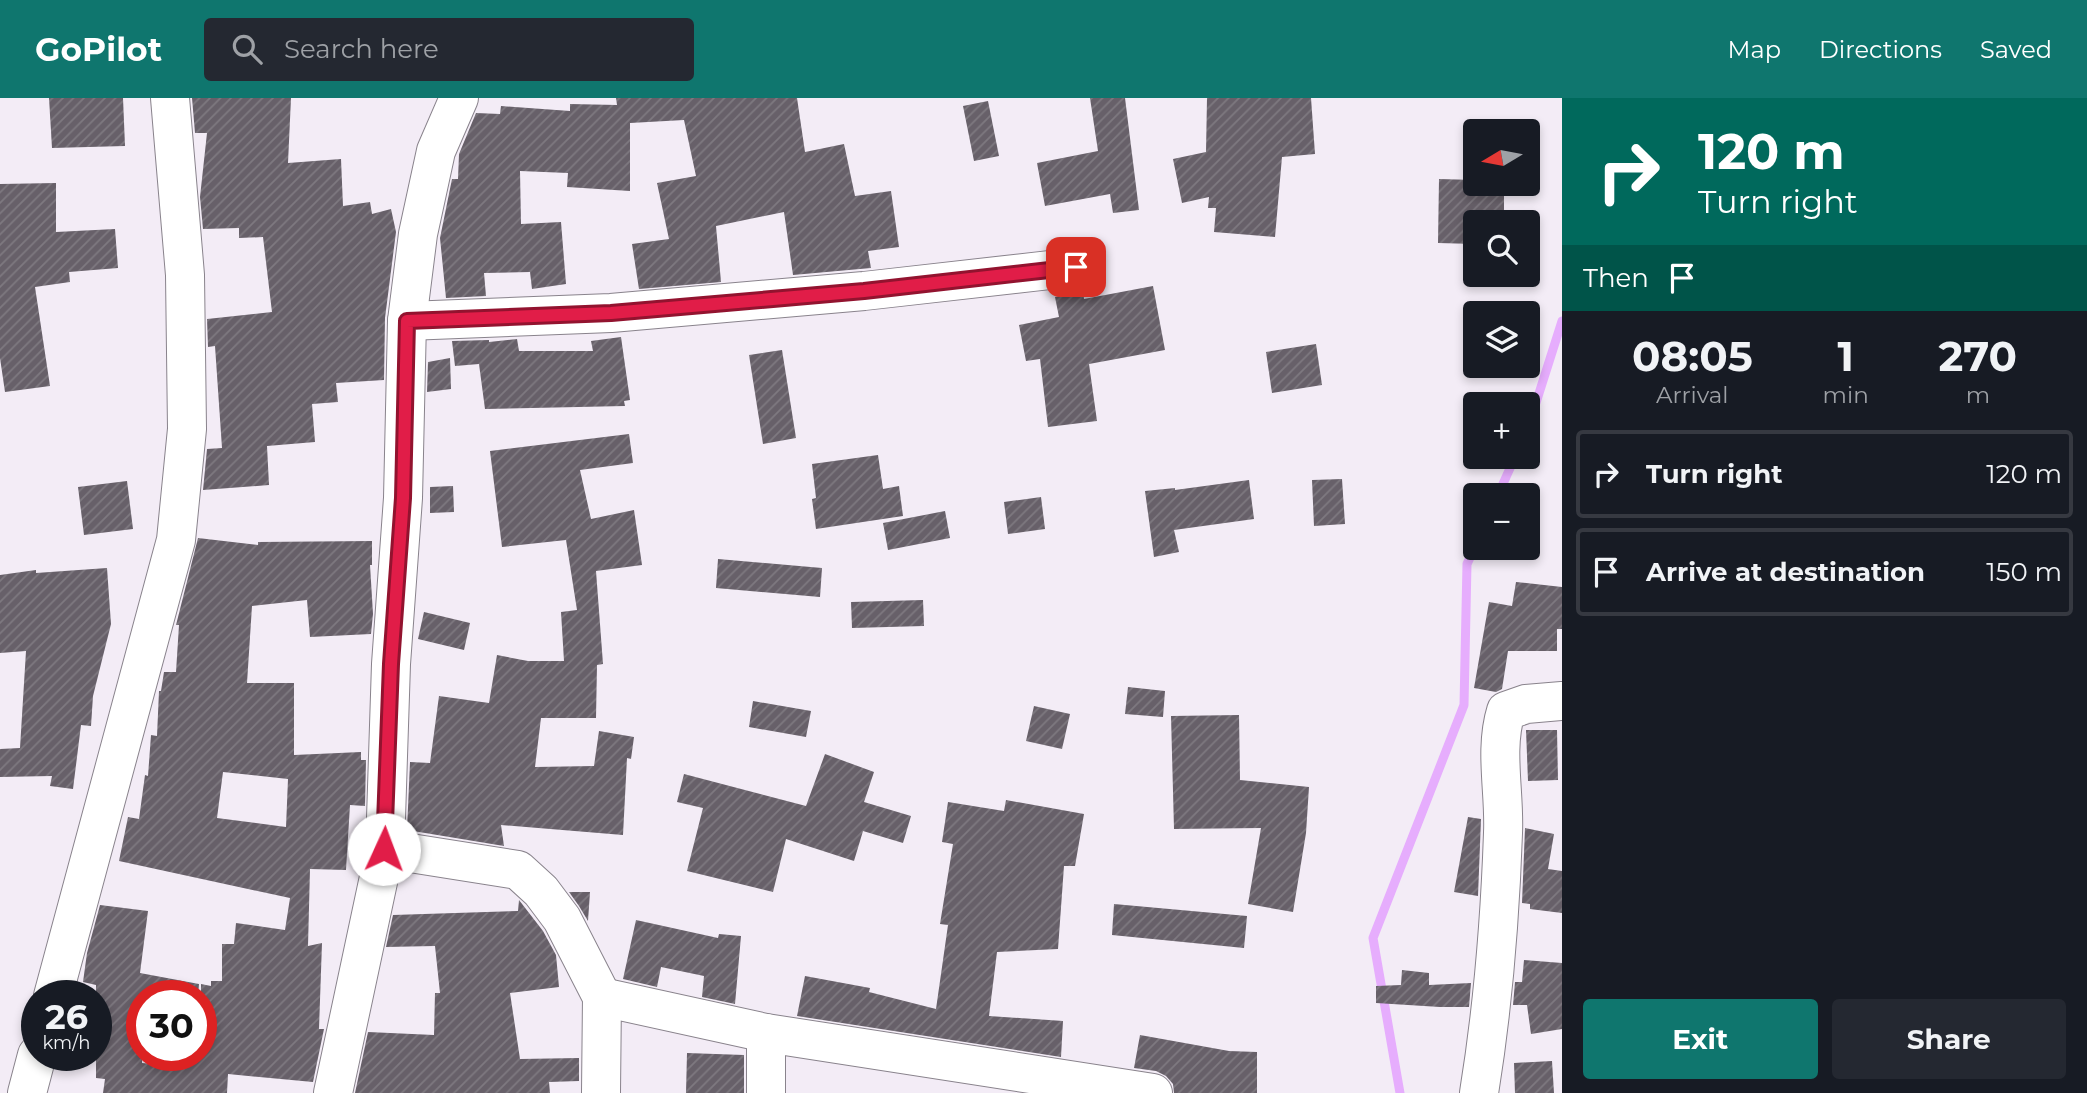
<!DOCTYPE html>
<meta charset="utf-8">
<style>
body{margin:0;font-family:Montserrat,sans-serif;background:#242831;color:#f1f3f6;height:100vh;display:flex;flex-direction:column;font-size:26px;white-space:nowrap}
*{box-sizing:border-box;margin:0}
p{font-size:23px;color:#9ea1a6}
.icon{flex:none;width:38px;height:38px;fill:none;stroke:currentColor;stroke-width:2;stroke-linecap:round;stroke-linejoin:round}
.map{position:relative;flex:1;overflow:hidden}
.sheet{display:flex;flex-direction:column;background:#171b24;width:525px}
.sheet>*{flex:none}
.hud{background:#00695c;color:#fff;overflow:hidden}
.needle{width:46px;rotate:260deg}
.tools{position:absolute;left:1463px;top:21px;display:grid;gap:14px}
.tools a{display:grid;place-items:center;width:77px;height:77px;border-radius:7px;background:#171b24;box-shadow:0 4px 10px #0003;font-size:35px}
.speed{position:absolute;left:21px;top:882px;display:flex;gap:14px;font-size:35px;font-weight:700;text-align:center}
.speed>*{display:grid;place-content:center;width:91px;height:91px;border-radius:50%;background:#171b24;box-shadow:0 4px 10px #0003;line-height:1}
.speed small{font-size:18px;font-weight:400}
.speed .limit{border:10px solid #d22;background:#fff;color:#111}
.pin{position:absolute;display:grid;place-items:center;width:60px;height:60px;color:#fff;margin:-30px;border-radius:14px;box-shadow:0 4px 10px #0006}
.me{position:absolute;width:77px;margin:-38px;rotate:2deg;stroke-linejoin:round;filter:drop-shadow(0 0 5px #0008)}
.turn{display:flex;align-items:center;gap:24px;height:147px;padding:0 21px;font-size:32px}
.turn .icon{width:91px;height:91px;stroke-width:2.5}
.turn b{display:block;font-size:49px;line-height:60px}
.then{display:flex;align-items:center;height:66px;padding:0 21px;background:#0003;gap:14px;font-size:26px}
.eta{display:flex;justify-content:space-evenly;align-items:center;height:119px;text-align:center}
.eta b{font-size:42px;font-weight:700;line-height:49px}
.primary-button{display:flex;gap:14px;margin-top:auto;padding:14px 21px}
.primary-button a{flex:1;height:80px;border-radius:7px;background:#0f766e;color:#fff;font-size:28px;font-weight:700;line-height:80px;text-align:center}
.primary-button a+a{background:#242831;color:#f1f3f6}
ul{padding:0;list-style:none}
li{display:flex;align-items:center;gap:21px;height:88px;margin:0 14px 10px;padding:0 7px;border:4px solid #363941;border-radius:7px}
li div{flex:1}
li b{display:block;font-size:26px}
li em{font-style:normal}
header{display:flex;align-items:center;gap:42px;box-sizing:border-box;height:98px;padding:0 35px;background:#0f766e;color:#fff}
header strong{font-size:33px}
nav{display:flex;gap:38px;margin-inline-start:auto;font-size:24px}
.search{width:490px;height:63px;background:#242831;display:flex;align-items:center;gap:18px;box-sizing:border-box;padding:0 24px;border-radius:7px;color:#9ea1a6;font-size:26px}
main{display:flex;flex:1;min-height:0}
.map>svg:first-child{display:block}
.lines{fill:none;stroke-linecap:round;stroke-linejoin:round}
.stream{stroke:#e6adfd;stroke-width:9}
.building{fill:url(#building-hatch);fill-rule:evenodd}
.minor-casing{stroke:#89838c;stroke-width:40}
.minor{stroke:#fff;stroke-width:38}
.route-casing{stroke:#92132f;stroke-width:18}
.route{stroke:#e11d48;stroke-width:12}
</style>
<header>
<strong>GoPilot</strong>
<div class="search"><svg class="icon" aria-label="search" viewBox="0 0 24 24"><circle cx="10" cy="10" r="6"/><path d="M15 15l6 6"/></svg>Search here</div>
<nav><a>Map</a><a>Directions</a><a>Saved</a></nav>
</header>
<main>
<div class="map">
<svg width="1562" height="995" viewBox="0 0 1562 995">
<defs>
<pattern id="building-hatch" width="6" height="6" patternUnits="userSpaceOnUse" patternTransform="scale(1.75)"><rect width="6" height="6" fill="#676069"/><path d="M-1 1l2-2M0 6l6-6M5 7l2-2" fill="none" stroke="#7e7980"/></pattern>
</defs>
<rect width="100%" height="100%" fill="#f3ecf6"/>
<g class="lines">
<!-- stream -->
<g class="stream">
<polyline points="1528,330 1562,223"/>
<polyline points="1498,397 1515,359"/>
<polyline points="1400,995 1373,840 1464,607 1467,466 1475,449"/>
</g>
</g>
<!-- building -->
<g class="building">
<polygon points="49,0 123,0 125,48 52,50"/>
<polygon points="192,0 291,0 288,65 341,61 343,108 370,104 372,116 391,111 396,134 385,220 384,282 336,285 338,304 312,306 315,344 267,348 269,387 203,392 207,351 222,350 215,248 208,249 207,221 272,214 263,139 239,140 239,130 203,131 200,99 207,35 195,35"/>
<polygon points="616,0 797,0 805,54 844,46 855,98 891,93 899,149 868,153 871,170 793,177 784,114 716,128 721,184 639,191 632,146 669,141 657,85 696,78 684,22 630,25 630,93 567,89 568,75 520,73 521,126 561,124 566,186 532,191 530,174 484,175 486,198 446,200 440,140 452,81 458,81 459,56 476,15 500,16 501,8 570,13 570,6 617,7"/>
<polygon points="1090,0 1125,0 1139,112 1113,115 1110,96 1045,108 1037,65 1098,53"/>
<polygon points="1207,0 1311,0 1315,56 1282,59 1275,139 1214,134 1216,110 1208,110 1209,99 1182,105 1173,61 1206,54"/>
<polygon points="988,3 999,58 974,63 963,8"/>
<polygon points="1439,81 1475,82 1475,86 1504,86 1504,124 1475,124 1475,146 1438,145"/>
<polygon points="56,85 56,134 115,131 118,170 69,174 70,184 35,189 50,288 5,294 0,260 0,86"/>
<polygon points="1153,188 1165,252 1089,266 1097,323 1048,329 1040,261 1026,263 1019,227 1059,219 1055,199 1083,194 1084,201"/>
<polygon points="621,239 630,302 624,303 625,308 485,311 479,266 455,268 452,243 489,242 489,244 517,241 519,253 593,253 591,243"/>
<polygon points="1316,246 1322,287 1272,295 1266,254"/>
<polygon points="782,252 796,340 763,346 749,257"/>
<polygon points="450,260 451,291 427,294 428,264"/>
<polygon points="629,336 633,365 580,372 591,421 634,412 642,467 596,473 603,566 597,567 596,620 541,620 535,669 594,668 599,633 634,639 631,661 627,660 623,737 501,727 504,748 407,732 410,664 430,665 439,598 489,605 497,557 528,563 564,563 561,514 577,512 566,442 502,449 490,353"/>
<polygon points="878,357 883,391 899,388 903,418 816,431 812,401 816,400 812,366"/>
<polygon points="1342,381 1345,426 1314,428 1312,382"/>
<polygon points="1249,382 1254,421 1174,432 1179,454 1154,459 1145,393 1175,390 1175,392"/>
<polygon points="127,383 133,431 84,437 78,389"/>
<polygon points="453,388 454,414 430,415 430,389"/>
<polygon points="1041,399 1045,431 1008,436 1004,404"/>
<polygon points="945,413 950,440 888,452 883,425"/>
<path d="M198,440l60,7v-3l114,-1v24h-2l3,49 -2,20 -61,3 -3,-37 -55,6 -5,77h47v72l67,-3v8h5l-1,46 -15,-1 -4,65 -36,-1 -2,77 14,-3 -3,86h5l-11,53 -85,-8 -1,19h-124l2,-14 -9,-1v-93l-13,-3 4,-29 13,-48 48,6 -8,62 59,11 -1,12h-56v67l42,4 2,-12h15v-71l10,2v-5h11v-37h12l2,-21 49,7 5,-32 -171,-37 9,-44 11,2 6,-44 3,1 3,-41 6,1 2,-45h2l3,-19h12l3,-47h-3zM223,674l65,7 -2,48 -69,-9z"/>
<polygon points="718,461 822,470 820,499 716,490"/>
<polygon points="107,470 111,526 93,598 91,628 81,627 73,691 50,688 52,678 0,679 0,651 20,650 26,553 0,555 0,477 36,472 36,475"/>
<polygon points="1516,484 1562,489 1562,531 1557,531 1557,553 1508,553 1502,591 1496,594 1474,590 1489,504 1512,508"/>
<polygon points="923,502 924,528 852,530 851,504"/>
<polygon points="424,514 470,525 464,552 418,541"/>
<polygon points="1128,589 1165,593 1163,619 1125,616"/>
<polygon points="753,603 811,613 806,639 749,629"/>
<polygon points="1034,608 1070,616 1062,651 1026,643"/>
<polygon points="1239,617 1240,682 1309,689 1306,735 1293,814 1248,806 1261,730 1174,731 1171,618"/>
<polygon points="1526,632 1557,632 1558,682 1528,683"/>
<polygon points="825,656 874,674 864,704 911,718 903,745 863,733 854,763 786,741 773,794 687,773 703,710 677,704 684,676 806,708"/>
<polygon points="1006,702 1084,716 1075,768 1064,768 1058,851 997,854 989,918 1063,923 1061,959 797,918 805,878 870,890 869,894 936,911 948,827 940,826 953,746 942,744 948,704 1004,713"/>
<polygon points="1468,719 1481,721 1478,798 1454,794"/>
<polygon points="1525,730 1554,736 1548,771 1562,773 1562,815 1530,811 1530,806 1522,805"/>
<polygon points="569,794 590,794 588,823 579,808"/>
<polygon points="519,802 543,833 556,857 559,889 510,895 520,961 579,960 579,983 549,984 550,995 355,995 368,934 434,937 435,895 440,895 435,848 386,849 393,817 518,813"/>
<polygon points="1114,806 1247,818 1244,850 1112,837"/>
<polygon points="636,822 718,840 719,836 741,838 735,906 702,899 704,878 661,869 657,889 623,881"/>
<polygon points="1524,862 1562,865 1562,931 1531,936 1527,907 1513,907 1515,884 1522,884"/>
<polygon points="1402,872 1429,875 1429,887 1471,885 1469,909 1440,909 1376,905 1376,888 1401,887"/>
<polygon points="1140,937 1229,953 1257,954 1257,995 1174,995 1173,986 1166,978 1156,973 1134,970"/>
<polygon points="687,955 744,957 744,995 686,995"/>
<polygon points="1552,963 1554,995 1515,995 1514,965"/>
</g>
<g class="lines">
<defs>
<g id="minor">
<polyline points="407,223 611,215 864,193 1076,169"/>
<polyline points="385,751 518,772 541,793 562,821 602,899 601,995"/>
<polyline points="53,898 176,442 187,331 185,177 170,0"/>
<polyline points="602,899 766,935 1153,995"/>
<polyline points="27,995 37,957"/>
<polyline points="333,995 385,751 391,566 403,400 407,223 418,136 436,53 459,0"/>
<polyline points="766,995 766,935"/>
<path d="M1479,995c14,-86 21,-173 24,-260 2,-40 -9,-83 3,-122l20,-7 36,-3"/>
</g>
</defs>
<!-- minor casing -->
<use href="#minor" class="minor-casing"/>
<!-- minor -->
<use href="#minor" class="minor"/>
</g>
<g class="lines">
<defs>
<polyline id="route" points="384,751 391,566 403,400 407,223 611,215 864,193 1076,169"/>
</defs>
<!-- route casing -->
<use href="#route" class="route-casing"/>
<!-- route -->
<use href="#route" class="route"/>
</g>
</svg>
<div class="tools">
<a><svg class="needle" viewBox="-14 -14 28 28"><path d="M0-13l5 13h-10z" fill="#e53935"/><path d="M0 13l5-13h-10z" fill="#9ea1a6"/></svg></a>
<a><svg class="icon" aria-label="search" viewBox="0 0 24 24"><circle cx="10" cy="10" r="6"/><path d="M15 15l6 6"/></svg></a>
<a><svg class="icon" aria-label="layers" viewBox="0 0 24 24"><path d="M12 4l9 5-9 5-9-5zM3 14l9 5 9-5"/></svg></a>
<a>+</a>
<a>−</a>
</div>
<div class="speed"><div>26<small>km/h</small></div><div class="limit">30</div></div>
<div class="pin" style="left:1076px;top:169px;background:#d93025"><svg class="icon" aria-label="arrive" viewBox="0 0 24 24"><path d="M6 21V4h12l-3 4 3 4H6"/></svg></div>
<svg class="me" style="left:384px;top:751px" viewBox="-20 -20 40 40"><circle r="19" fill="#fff"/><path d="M0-13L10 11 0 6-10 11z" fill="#e11d48"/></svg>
</div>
<section class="sheet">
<div class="hud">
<div class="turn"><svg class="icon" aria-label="right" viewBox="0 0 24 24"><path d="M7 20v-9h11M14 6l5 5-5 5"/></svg><div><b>120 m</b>Turn right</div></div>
<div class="then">Then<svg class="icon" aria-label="arrive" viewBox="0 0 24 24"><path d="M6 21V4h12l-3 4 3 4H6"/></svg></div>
</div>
<div class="eta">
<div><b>08:05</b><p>Arrival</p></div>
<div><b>1</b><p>min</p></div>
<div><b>270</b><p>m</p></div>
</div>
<ul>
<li><svg class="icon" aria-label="right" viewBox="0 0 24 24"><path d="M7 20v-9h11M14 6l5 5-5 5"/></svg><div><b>Turn right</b></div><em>120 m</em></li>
<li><svg class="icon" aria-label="arrive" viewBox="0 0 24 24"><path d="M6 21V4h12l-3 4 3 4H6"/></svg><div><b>Arrive at destination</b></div><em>150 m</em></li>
</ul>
<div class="primary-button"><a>Exit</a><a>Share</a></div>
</section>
</main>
